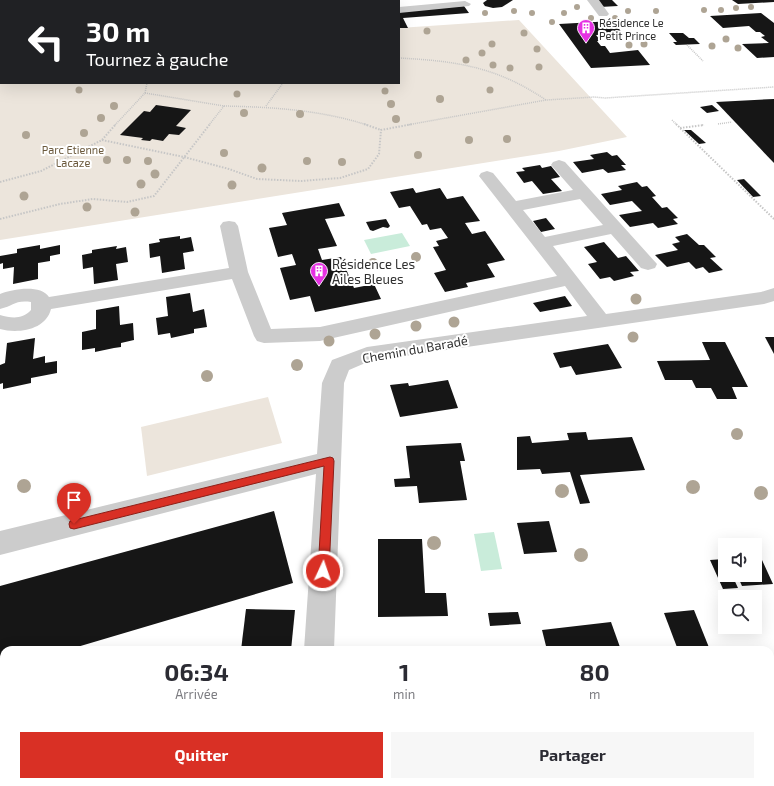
<!DOCTYPE html>
<html lang="fr">
<meta charset="utf-8">
<style>
body{margin:0;font-family:"Exo 2",sans-serif;background:#f7f7f7;color:#2b2b33;height:100vh;display:flex;flex-direction:column;font-size:15px;white-space:nowrap}
*{box-sizing:border-box;margin:0}
p{font-size:13px;color:#7c7c81}
.icon{flex:none;width:22px;height:22px;fill:none;stroke:currentColor;stroke-width:2;stroke-linecap:round;stroke-linejoin:round}
.map{position:relative;flex:1;overflow:hidden}
.side{position:absolute;left:0px;top:646px;width:774px;height:140px;display:flex;flex-direction:column;background:#fff;border-radius:12px 12px 0 0;box-shadow:0 4px 16px #0002}
.side>*{flex:none}
.banner{position:absolute;left:0px;top:0px;width:400px;height:84px;box-shadow:0 4px 16px #0002;background:#202124;color:#fff;overflow:hidden}
.controls{position:absolute;left:718px;top:538px;display:grid;gap:8px}
.controls a{display:grid;place-items:center;width:44px;height:44px;border-radius:0px;background:#fff;box-shadow:0 4px 16px #0002;font-size:20px}
.pin{position:absolute;display:grid;place-items:center;width:34px;height:34px;color:#fff;margin:-41px -17px;border-radius:50% 50% 50% 0;rotate:-45deg;box-shadow:0 0 4px #0007}
.pin .icon{rotate:45deg}
.me{position:absolute;width:44px;margin:-22px;rotate:3deg;stroke-linejoin:round;filter:drop-shadow(0 0 3px #0008)}
.turn{display:flex;align-items:center;gap:14px;height:84px;padding:0 20px;font-size:18px}
.turn .icon{width:52px;height:52px;stroke-width:2.5}
.turn b{display:block;font-size:28px;line-height:34px}
.eta{display:flex;justify-content:space-evenly;align-items:center;height:68px;text-align:center}
.eta b{font-size:24px;font-weight:700;line-height:28px}
.button{display:flex;gap:8px;margin-top:auto;padding:8px 20px}
.button a{flex:1;height:46px;border-radius:0px;background:#d93025;color:#fff;font-size:16px;font-weight:700;line-height:46px;text-align:center}
.button a+a{background:#f7f7f7;color:#2b2b33}
.map>svg:first-child{display:block}
.green{fill:#ece5dc}
.water{fill:#c9ecda}
.building{fill:#161616}
.lines{fill:none;stroke-linecap:round;stroke-linejoin:round}
.path-far1{stroke:#c6c6c6;stroke-width:1.5;stroke-dasharray:1 1;stroke-linecap:butt}
.path{stroke:#c6c6c6;stroke-width:2;stroke-dasharray:1.5 1.5;stroke-linecap:butt}
.minor{fill:#ccc;fill-rule:evenodd}
.tree{fill:#aea494}
.route{fill:#d93025;stroke:#8d1f18}
.labels{text-anchor:middle;dominant-baseline:central;stroke-width:4;stroke-linejoin:round;paint-order:stroke}
.far-poi-label{font-size:11px;fill:#2f2f2f;stroke:#fff;text-anchor:start}
.far-park-label{font-size:11px;fill:#6b593c;stroke:#fff}
.poi-label{font-size:13px;fill:#2f2f2f;stroke:#fff;text-anchor:start}
.street-label{font-size:13px;fill:#2f2f2f;stroke:#fff}
</style>
<div class="map">
<svg width="774" height="786" viewBox="0 0 774 786">
<rect width="100%" height="100%" fill="#fff"/>
<!-- green -->
<g class="green">
<polygon points="519,20 627,137 559,151 0,240 0,52 1,83 399,83 399,28"/>
<polygon points="268,397 282,443 147,476 141,427"/>
</g>
<!-- water -->
<g class="water">
<polygon points="402,233 410,246 371,254 364,240"/>
<polygon points="494,532 502,569 481,571 474,534"/>
</g>
<!-- building -->
<g class="building">
<polygon points="487,0 513,0 502,7 493,8 485,6 483,3"/>
<polygon points="593,0 612,0 618,6 600,7"/>
<polygon points="732,0 774,0 774,2 738,4"/>
<polygon points="464,6 469,13 403,18 408,28 399,28 399,11"/>
<polygon points="761,13 774,23 774,57 757,58 742,44 769,43 761,37 765,36 760,32 756,32 749,26 723,28 710,16"/>
<polygon points="613,21 623,34 596,35 601,41 597,41 601,46 605,46 610,53 638,50 650,65 591,68 559,24"/>
<polygon points="669,33 683,33 689,38 694,38 700,44 676,45 673,42 677,42"/>
<polygon points="774,99 774,163 716,102"/>
<polygon points="156,105 191,110 176,126 186,128 179,135 169,134 163,141 152,139 150,141 141,140 143,138 120,135 144,111 150,112"/>
<polygon points="712,105 719,111 707,113 700,107"/>
<polygon points="684,130 691,130 706,143 699,144"/>
<polygon points="607,152 612,156 617,155 626,165 621,165 626,170 608,173 603,169 582,173 573,162 594,159 590,155"/>
<polygon points="540,165 542,168 551,166 560,177 551,179 562,191 543,194 532,181 524,183 516,172 525,171 522,168"/>
<polygon points="744,179 761,196 753,197 737,180"/>
<polygon points="637,182 642,187 647,186 656,196 652,197 662,208 667,207 678,218 673,219 678,224 658,228 653,223 630,227 619,215 642,211 632,201 610,205 601,194 622,190 618,186"/>
<polygon points="413,188 416,193 440,188 447,199 463,196 480,221 465,223 472,234 485,231 505,260 487,264 495,277 466,283 468,287 445,292 434,273 446,270 433,247 439,246 436,241 448,238 441,228 430,230 427,224 422,225 410,206 399,208 390,192"/>
<polygon points="339,203 345,216 325,219 337,246 318,249 322,260 341,257 354,288 374,284 381,299 315,312 310,296 290,300 280,268 296,265 292,254 278,257 269,228 287,225 282,213"/>
<polygon points="546,218 555,229 541,232 533,221"/>
<polygon points="386,219 390,226 388,228 383,227 373,231 370,230 366,222"/>
<polygon points="687,234 699,245 704,245 716,257 710,258 723,270 709,273 703,267 696,269 689,262 667,267 655,255 678,250 672,244 680,242 675,237"/>
<polygon points="180,236 180,239 191,237 194,251 183,253 185,269 162,273 160,256 150,258 149,244 160,242 159,239"/>
<polygon points="604,242 618,258 626,256 639,271 630,272 634,276 614,281 610,277 600,279 588,264 597,262 584,247"/>
<polygon points="40,245 40,249 60,245 60,254 50,256 50,261 38,263 38,279 13,284 14,267 3,269 3,263 0,264 0,256 17,253 17,249"/>
<polygon points="117,246 116,249 126,247 128,262 116,264 118,280 94,284 93,267 83,269 82,255 92,253 92,250"/>
<polygon points="190,293 193,312 204,309 207,327 194,329 194,333 171,338 170,333 158,335 156,318 168,316 166,297"/>
<polygon points="565,296 572,306 540,312 533,303"/>
<polygon points="119,306 120,325 133,323 134,340 121,343 121,347 114,348 95,352 95,348 82,350 82,332 96,329 96,310"/>
<polygon points="765,337 774,337 774,354"/>
<polygon points="35,338 33,359 45,356 45,363 57,361 57,373 31,378 31,383 3,389 3,383 0,384 0,365 5,363 7,343"/>
<polygon points="702,342 725,342 748,387 732,387 737,399 717,399 711,388 696,388 692,380 665,380 657,361 710,360"/>
<polygon points="608,344 622,368 576,375 571,366 560,368 553,353"/>
<polygon points="448,380 458,408 400,417 390,385 408,383 409,386"/>
<polygon points="586,432 588,440 632,437 645,470 580,475 590,503 580,504 570,472 542,474 540,469 517,470 517,437 530,436 532,443 569,440 567,433"/>
<polygon points="461,443 465,461 460,461 467,500 419,503 417,486 395,487 394,479 410,478 406,446"/>
<polygon points="274,511 293,583 67,650 4,650 4,669 0,670 0,586"/>
<polygon points="549,521 557,552 524,554 517,523"/>
<polygon points="378,539 422,539 425,593 446,593 448,616 378,617"/>
<polygon points="724,559 725,575 732,575 738,588 723,589 710,560"/>
<polygon points="755,560 762,560 773,584 742,586 737,575 755,575"/>
<polygon points="246,609 295,610 291,650 241,650"/>
<polygon points="694,610 710,650 678,650 664,613"/>
<polygon points="518,612 521,624 490,626 488,613"/>
<polygon points="611,622 621,650 547,650 542,630"/>
<polygon points="750,646 752,650 712,650 712,649"/>
<polygon points="0,778 4,779 4,782 15,782 28,786 0,786"/>
</g>
<g class="lines">
<!-- path-far1 -->
<g class="path-far1">
<polyline points="687,45 703,61"/>
<path d="M399,58c58,3 98,9 147,42"/>
<polyline points="145,93 224,106 209,125"/>
<path d="M224,106c48,1 97,4 143,19"/>
<polyline points="266,106 283,83"/>
<polyline points="672,120 677,125"/>
<polyline points="718,124 732,122"/>
<polyline points="115,125 145,93 147,83"/>
<polyline points="407,125 546,100 594,97 605,98 774,87"/>
<polyline points="702,125 704,125"/>
</g>
<!-- path -->
<g class="path">
<polyline points="364,124 381,130"/>
<polyline points="676,124 774,219"/>
<polyline points="680,128 704,125"/>
<polyline points="102,140 184,157 229,169 257,179 301,181 340,178 368,169 379,154 381,130 413,124"/>
<polyline points="0,182 41,171 102,140 116,124"/>
<polyline points="0,219 60,204 93,199 127,202 154,196 210,124"/>
</g>
<!-- minor -->
<g class="minor">
<polygon points="103,0 115,0 102,1"/>
<rect x="276" y="0" width="12" height="1"/>
<polygon points="587,0 599,0 609,14 607,16 599,16"/>
<polygon points="465,1 471,4 469,6 399,13 399,7"/>
<rect x="0" y="46" width="1" height="8"/>
<path d="M559,160l6,2 92,102 -2,4 -7,2 -7,-2 -30,-34 -58,12 53,68 155,-22 13,-4v13l-10,3 -394,57 -21,9 -5,13 -10,267h-30l12,-176 -316,81v-24l317,-77 5,-71 10,-23 35,-13 220,-31 -22,-30 -245,55 -56,2 -7,-2 -3,-5 -22,-57 -181,30c-5,21 -33,25 -51,20v-14c11,3 22,5 31,-5v-8c-17,-2 -17,4 -31,7v-15c12,-5 41,-10 49,3l180,-29 -9,-42 3,-4 6,-1 6,1 3,4 10,46 23,57 49,-2 237,-51 -78,-100 2,-3 6,-2 6,2 23,28 57,-11 -22,-25 2,-3zM580,199l23,26 -58,12 -22,-27z"/>
<rect x="770" y="746" width="4" height="32"/>
<rect x="295" y="782" width="32" height="4"/>
<polygon points="530,782 598,782 597,786 529,786"/>
</g>
</g>
<!-- trees -->
<g class="tree">
<circle cx="577" cy="7" r="3"/>
<circle cx="751" cy="7" r="3"/>
<circle cx="736" cy="8" r="3"/>
<circle cx="704" cy="10" r="3"/>
<circle cx="721" cy="10" r="3"/>
<circle cx="514" cy="11" r="3"/>
<circle cx="628" cy="11" r="3"/>
<circle cx="656" cy="11" r="3"/>
<circle cx="485" cy="13" r="3"/>
<circle cx="532" cy="13" r="3"/>
<circle cx="564" cy="13" r="3"/>
<circle cx="591" cy="18" r="3"/>
<circle cx="615" cy="18" r="3"/>
<circle cx="552" cy="22" r="3"/>
<circle cx="427" cy="31" r="3.5"/>
<circle cx="524" cy="33" r="3.5"/>
<circle cx="726" cy="39" r="3.5"/>
<circle cx="492" cy="44" r="3.5"/>
<circle cx="644" cy="44" r="3.5"/>
<circle cx="629" cy="45" r="3.5"/>
<circle cx="712" cy="46" r="3.5"/>
<circle cx="738" cy="48" r="3.5"/>
<circle cx="537" cy="49" r="3.5"/>
<circle cx="482" cy="53" r="3.5"/>
<circle cx="466" cy="60" r="3.5"/>
<circle cx="493" cy="65" r="3.5"/>
<circle cx="539" cy="67" r="3.5"/>
<circle cx="510" cy="68" r="3.5"/>
<circle cx="79" cy="90" r="3.5"/>
<circle cx="490" cy="90" r="3.5"/>
<circle cx="385" cy="91" r="3.5"/>
<circle cx="237" cy="94" r="3.5"/>
<circle cx="440" cy="99" r="4"/>
<circle cx="391" cy="104" r="4"/>
<circle cx="114" cy="106" r="4"/>
<circle cx="244" cy="113" r="4"/>
<circle cx="300" cy="114" r="4"/>
<circle cx="101" cy="118" r="4"/>
<circle cx="396" cy="119" r="4"/>
<circle cx="84" cy="133" r="4"/>
<circle cx="26" cy="135" r="4"/>
<circle cx="507" cy="139" r="4"/>
<circle cx="469" cy="140" r="4"/>
<circle cx="224" cy="153" r="4"/>
<circle cx="418" cy="155" r="4"/>
<circle cx="107" cy="160" r="4"/>
<circle cx="127" cy="160" r="4"/>
<circle cx="148" cy="161" r="4"/>
<circle cx="307" cy="161" r="4"/>
<circle cx="342" cy="162" r="4"/>
<circle cx="262" cy="168" r="4.5"/>
<circle cx="155" cy="174" r="4.5"/>
<circle cx="141" cy="184" r="4.5"/>
<circle cx="232" cy="185" r="4.5"/>
<circle cx="24" cy="196" r="4.5"/>
<circle cx="87" cy="207" r="4.5"/>
<circle cx="135" cy="212" r="4.5"/>
<circle cx="416" cy="257" r="5"/>
<circle cx="373" cy="263" r="5"/>
<circle cx="636" cy="299" r="5.5"/>
<circle cx="454" cy="322" r="5.5"/>
<circle cx="416" cy="326" r="5.5"/>
<circle cx="375" cy="334" r="5.5"/>
<circle cx="633" cy="337" r="5.5"/>
<circle cx="329" cy="341" r="5.5"/>
<circle cx="297" cy="365" r="6"/>
<circle cx="207" cy="376" r="6"/>
<circle cx="737" cy="434" r="6"/>
<circle cx="24" cy="486" r="7"/>
<circle cx="693" cy="487" r="7"/>
<circle cx="562" cy="491" r="7"/>
<circle cx="761" cy="493" r="7"/>
<circle cx="434" cy="543" r="7"/>
<circle cx="581" cy="555" r="7"/>
</g>
<!-- route -->
<polygon class="route" points="330,457 333,458 334,461 329,571 327,575 323,576 319,575 318,571 324,466 74,529 70,528 69,524 70,521 74,520"/>
<!-- icons -->
<defs>
<symbol id="building-pin" viewBox="-11 -11 22 30"><path d="M0 17L-7.5 6A9.5 9.5 0 1 1 7.5 6Z" fill="#e531e2" stroke="#fff"/><path d="M-4-6H4V6H1V3H-1V6H-4ZM-2.5-4.3h1.7v1.8h-1.7ZM.8-4.3h1.7v1.8H.8ZM-2.5-1h1.7V.8h-1.7ZM.8-1h1.7V.8H.8Z" fill="#fff"/></symbol>
</defs>
<g fill-rule="evenodd">
<use href="#building-pin" x="576" y="18" width="20" height="27"/>
<use href="#building-pin" x="309" y="261" width="20" height="27"/>
</g>
<g class="labels">
<!-- far-poi labels -->
<g class="far-poi-label">
<text x="599" y="22">Résidence Le<tspan x="599" dy="13">Petit Prince</tspan></text>
</g>
<!-- far-park labels -->
<g class="far-park-label">
<text x="73" y="149">Parc Etienne<tspan x="73" dy="13">Lacaze</tspan></text>
</g>
<!-- poi labels -->
<g class="poi-label">
<text x="332" y="264">Résidence Les<tspan x="332" dy="15">Ailes Bleues</tspan></text>
</g>
<!-- street labels -->
<g class="street-label">
<text transform="translate(415 349) rotate(-10)">Chemin du Baradé</text>
</g>
</g>
</svg>
<div class="controls">
<a><svg class="icon" aria-label="sound" viewBox="0 0 24 24"><path d="M4 9h4l5-4v14l-5-4H4zM17 9q2 3 0 6"/></svg></a>
<a><svg class="icon" aria-label="search" viewBox="0 0 24 24"><circle cx="10" cy="10" r="6"/><path d="M15 15l6 6"/></svg></a>
</div>
<div class="pin" style="left:74px;top:524px;background:#d93025"><svg class="icon" aria-label="arrive" viewBox="0 0 24 24"><path d="M6 21V4h12l-3 4 3 4H6"/></svg></div>
<svg class="me" style="left:323px;top:571px" viewBox="-20 -20 40 40"><circle r="17" fill="#d93025" stroke="#fff" stroke-width="3"/><path d="M0-11L8 9 0 5-8 9z" fill="#fff"/></svg>
<div class="banner">
<div class="turn"><svg class="icon" aria-label="left" viewBox="0 0 24 24"><path d="M17 20v-9H6M10 6l-5 5 5 5"/></svg><div><b>30 m</b>Tournez à gauche</div></div>
</div>
<section class="side">
<div class="eta">
<div><b>06:34</b><p>Arrivée</p></div>
<div><b>1</b><p>min</p></div>
<div><b>80</b><p>m</p></div>
</div>
<div class="button"><a>Quitter</a><a>Partager</a></div>
</section>
</div>
